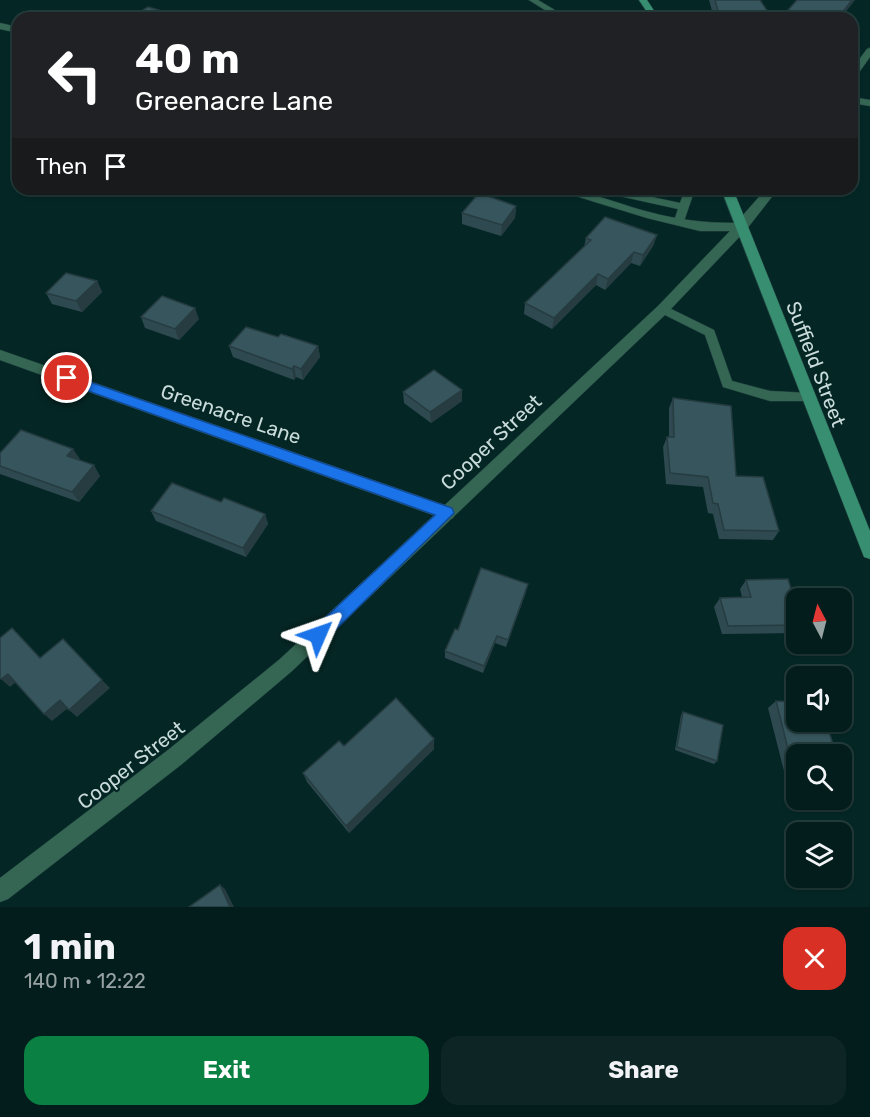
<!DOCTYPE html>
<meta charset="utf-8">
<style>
body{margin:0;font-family:Rubik,sans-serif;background:#0d2625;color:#f1f3f6;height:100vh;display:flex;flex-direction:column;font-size:22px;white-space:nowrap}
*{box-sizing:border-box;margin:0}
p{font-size:20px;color:#97a2a3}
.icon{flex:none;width:33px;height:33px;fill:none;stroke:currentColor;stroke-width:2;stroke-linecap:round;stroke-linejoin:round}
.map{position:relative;height:907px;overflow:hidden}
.drawer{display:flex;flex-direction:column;background:#031d1c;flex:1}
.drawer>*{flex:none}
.hud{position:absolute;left:12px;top:12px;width:846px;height:183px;border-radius:18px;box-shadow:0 2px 4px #0004,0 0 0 2px #243b3b;background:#202124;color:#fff;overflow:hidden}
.needle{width:39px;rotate:353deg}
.fabs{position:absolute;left:786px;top:588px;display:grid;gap:12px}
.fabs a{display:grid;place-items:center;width:66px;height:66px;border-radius:12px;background:#031d1c;box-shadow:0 2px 4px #0004,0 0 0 2px #243b3b;font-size:30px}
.pin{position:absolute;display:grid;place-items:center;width:51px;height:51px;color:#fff;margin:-26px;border:3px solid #fff;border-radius:50%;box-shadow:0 2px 6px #0007}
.me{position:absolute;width:66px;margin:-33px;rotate:47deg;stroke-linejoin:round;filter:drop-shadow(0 0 4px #0008)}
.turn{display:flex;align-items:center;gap:21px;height:126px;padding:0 24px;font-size:27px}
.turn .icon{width:78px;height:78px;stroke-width:2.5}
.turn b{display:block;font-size:42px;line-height:51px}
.then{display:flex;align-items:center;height:57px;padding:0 24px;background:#0003;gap:12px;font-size:22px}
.round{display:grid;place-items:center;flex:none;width:63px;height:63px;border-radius:18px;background:#0d2625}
.summary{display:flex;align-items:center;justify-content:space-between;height:102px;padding:0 24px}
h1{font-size:36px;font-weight:700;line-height:45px}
.primary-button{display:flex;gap:12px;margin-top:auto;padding:12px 24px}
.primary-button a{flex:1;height:69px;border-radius:18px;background:#0b8043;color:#fff;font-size:24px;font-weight:700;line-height:69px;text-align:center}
.primary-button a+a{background:#0d2625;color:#f1f3f6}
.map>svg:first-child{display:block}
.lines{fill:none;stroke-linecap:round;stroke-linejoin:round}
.service-casing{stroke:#244442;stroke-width:1}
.minor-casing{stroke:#244442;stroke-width:1}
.tertiary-casing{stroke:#244442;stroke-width:1}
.secondary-casing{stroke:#244442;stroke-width:1}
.service{fill:#356653;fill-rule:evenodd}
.minor{fill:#356653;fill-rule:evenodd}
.tertiary{fill:#356653;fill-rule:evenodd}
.secondary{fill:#388e70;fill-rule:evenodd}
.wall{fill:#2e4950}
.shaded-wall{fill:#263c41}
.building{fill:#36555d;stroke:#263c41;stroke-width:1.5}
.route{fill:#1a73e8;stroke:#114b97;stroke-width:1.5}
.labels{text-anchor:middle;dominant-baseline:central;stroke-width:4.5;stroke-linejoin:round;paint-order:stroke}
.street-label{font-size:20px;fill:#c9dbda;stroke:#042725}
</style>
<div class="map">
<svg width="870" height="907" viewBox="0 0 870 907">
<rect width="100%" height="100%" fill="#042725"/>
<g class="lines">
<defs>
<g id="service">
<polygon points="529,0 538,0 568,18 558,18"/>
<polygon points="596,189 615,189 680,203 685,189 695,189 684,221 679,224 674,221 678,209 601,192"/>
<polygon points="663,305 714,330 732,381 770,391 809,393 814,395 815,398 814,401 770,401 723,387 705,335 659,312 657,309"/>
</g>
<g id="minor">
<polygon points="852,97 870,100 870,106 852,103"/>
<polygon points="0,350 453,508 455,513 453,518 447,520 0,360"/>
</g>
<g id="tertiary">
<polygon points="0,23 18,27 18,33 0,29"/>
<polygon points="870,48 870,57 855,78 852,79 852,69 867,49"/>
<path d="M553,189c33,0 64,15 96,23 29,8 57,11 87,11l30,-34h12l-32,41 -78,82 -376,359 -110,93 -174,135 -8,3v-24l168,-128 112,-91 378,-353 72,-75h-30l-53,-13z"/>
</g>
<g id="secondary">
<polygon points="639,0 647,0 659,18 651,18"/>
<polygon points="721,189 733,189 870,531 870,559 864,557 862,552"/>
</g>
</defs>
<!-- service casing -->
<use href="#service" class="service-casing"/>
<!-- minor casing -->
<use href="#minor" class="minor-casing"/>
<!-- tertiary casing -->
<use href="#tertiary" class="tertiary-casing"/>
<!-- secondary casing -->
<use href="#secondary" class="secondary-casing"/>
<!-- service -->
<use href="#service" class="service"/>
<!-- minor -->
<use href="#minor" class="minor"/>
<!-- tertiary -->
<use href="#tertiary" class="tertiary"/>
<!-- secondary -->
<use href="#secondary" class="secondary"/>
</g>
<!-- wall -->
<g class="wall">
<polygon points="709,0 760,0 772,18 714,18"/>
<polygon points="516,206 515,218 501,236 462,224 462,213"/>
<polygon points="657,235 653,246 640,266 631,263 605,290 596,285 552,329 524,314 525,303 584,247 586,238"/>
<polygon points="97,281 102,292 82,312 52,304 46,293"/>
<polygon points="141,317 199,319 179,340 145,328"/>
<polygon points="278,337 318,346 320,357 303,380 296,377 294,380 233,357 229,346"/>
<polygon points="403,392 462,401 431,423 404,403"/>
<polygon points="673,398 779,531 773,540 719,539 713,514 708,513 703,487 666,484 663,447 667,437 669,437 669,408"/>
<polygon points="0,453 80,459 78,460 100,476 79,502 0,474"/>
<polygon points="221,502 265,514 268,524 246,557 156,521 151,511"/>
<polygon points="746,580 796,625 796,632 795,633 722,634 714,607 720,598 742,597 740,589"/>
<polygon points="526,592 506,647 495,643 483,673 445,658 445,651 458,630"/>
<polygon points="776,701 796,754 796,775 785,775 768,708"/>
<polygon points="683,712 717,761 714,764 675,750 681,715"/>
<polygon points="434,739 434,749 349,833 307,782 303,773 344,746"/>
</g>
<!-- shaded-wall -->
<g class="shaded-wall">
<polygon points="852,0 855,0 841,18 838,18"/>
<polygon points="516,206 515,218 501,236 502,225"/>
<polygon points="657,235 653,246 640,266 643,255"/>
<polygon points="634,252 631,263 605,290 608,279"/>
<polygon points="598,274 596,285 552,329 554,318"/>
<polygon points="97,281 102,292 82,312 76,301"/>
<polygon points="195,308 199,319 179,340 175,329"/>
<polygon points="318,346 320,357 303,380 301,369"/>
<polygon points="294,366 296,377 294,380 292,369"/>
<polygon points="462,390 462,401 431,423 430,412"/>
<polygon points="73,449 80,459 73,466 67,456"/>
<polygon points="94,465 100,476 79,502 72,492"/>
<polygon points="265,514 268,524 246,557 243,548"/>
<polygon points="528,584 526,592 506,647 508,640"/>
<polygon points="497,636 495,643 483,673 484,666"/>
<polygon points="8,674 17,681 10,687 1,679"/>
<polygon points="102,680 110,688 77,717 69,710"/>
<polygon points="60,700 68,708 52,721 44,714"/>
<polygon points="434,739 434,749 349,833 346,826"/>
<polygon points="220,885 225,889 234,907 230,907"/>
</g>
<!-- building -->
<g class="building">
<polygon points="715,0 760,0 772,18 720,18"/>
<polygon points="797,0 852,0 838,18 781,18"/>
<polygon points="148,7 186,18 129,18"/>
<polygon points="479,193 516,206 502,225 462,213"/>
<polygon points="605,217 657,235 643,255 634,252 608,279 598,274 554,318 525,303 591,240 586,238"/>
<polygon points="66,273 97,281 76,301 46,293"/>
<polygon points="162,296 195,308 175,329 141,317"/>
<polygon points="246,327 278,337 281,334 318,346 301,369 294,366 292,369 229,346"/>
<polygon points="434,370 462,390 430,412 403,392"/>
<polygon points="673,398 731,406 736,476 763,477 779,531 724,530 718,504 713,503 708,477 670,473 667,437 674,437"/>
<polygon points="21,430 73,449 67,456 94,465 72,492 0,466 0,453"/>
<polygon points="172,483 221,502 224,498 265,514 243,548 151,511"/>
<polygon points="481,568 528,584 508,640 497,636 484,666 445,651 455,629 458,630"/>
<polygon points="788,579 796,606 796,625 728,626 720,598 751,597 746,580"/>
<polygon points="12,628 40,658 63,639 102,680 69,710 60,700 44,714 8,674 1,679 0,678 0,638"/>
<polygon points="396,698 434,739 346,826 303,773 339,741 344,746"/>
<polygon points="776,701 796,702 796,722 826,722 836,754 796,754 796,769 793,769"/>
<polygon points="683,712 723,725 717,761 677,747"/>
<polygon points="220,885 230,907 189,907"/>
</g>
<!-- route -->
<polygon class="route" points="67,374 452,508 454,513 324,641 318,643 312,641 310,635 312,630 435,515 63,382 61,378"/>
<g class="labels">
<!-- street labels -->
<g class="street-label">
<text transform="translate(816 364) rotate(69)">Suffield Street</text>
<text transform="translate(231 414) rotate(19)">Greenacre Lane</text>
<text transform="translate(491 442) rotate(-43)">Cooper Street</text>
<text transform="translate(131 765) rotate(-38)">Cooper Street</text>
</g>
</g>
</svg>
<div class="fabs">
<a><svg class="needle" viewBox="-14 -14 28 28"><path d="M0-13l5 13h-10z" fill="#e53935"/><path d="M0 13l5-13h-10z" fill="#97a2a3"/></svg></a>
<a><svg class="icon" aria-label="sound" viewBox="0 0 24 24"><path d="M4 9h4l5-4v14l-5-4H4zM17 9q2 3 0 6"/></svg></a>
<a><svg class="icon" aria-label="search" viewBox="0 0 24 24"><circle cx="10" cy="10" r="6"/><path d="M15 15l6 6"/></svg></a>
<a><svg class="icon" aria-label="layers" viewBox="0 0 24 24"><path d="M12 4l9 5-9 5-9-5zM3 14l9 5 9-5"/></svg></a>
</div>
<div class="pin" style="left:67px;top:378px;background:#d93025"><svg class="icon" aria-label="arrive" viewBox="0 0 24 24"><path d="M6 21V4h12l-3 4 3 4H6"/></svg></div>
<svg class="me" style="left:318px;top:635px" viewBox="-20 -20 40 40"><path d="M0-17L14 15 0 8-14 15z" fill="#1a73e8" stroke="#fff" stroke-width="4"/></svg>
<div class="hud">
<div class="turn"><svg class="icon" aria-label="left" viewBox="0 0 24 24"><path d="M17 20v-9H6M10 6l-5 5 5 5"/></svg><div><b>40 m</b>Greenacre Lane</div></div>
<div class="then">Then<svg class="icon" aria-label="arrive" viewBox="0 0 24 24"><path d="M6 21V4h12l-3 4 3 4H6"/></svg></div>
</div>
</div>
<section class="drawer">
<div class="summary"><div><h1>1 min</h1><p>140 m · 12:22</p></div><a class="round" style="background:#d93025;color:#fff"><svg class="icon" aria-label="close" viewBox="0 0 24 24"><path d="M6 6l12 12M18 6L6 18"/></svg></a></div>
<div class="primary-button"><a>Exit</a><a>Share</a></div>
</section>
